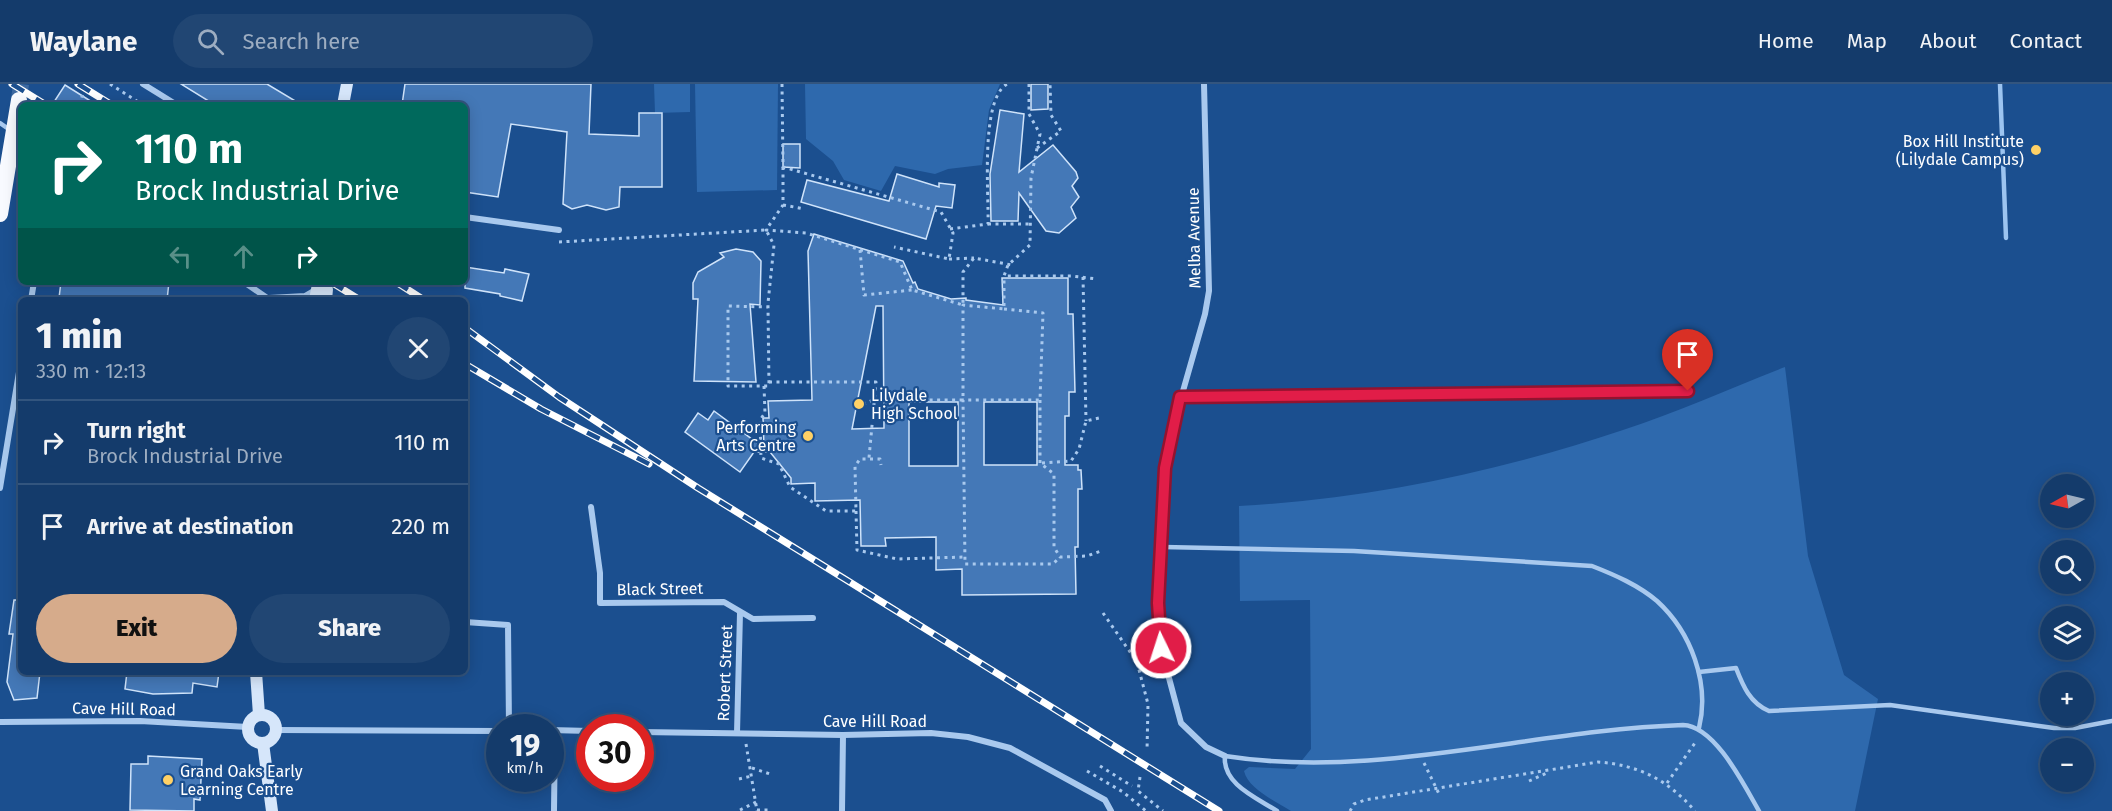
<!DOCTYPE html>
<meta charset="utf-8">
<style>
body{margin:0;font-family:"Fira Sans",sans-serif;background:#214673;color:#f1f3f6;height:100vh;display:flex;flex-direction:column;font-size:22px;white-space:nowrap}
*{box-sizing:border-box;margin:0}
p{font-size:20px;color:#9dadc1}
.icon{flex:none;width:33px;height:33px;fill:none;stroke:currentColor;stroke-width:2;stroke-linecap:round;stroke-linejoin:round}
.map{position:relative;flex:1;overflow:hidden}
.side{position:absolute;left:18px;top:213px;width:450px;height:378px;display:flex;flex-direction:column;background:#143b6b;border-radius:9px;box-shadow:0 3px 15px #0003,0 0 0 2px #33557e}
.side>*{flex:none}
.hud{position:absolute;left:18px;top:18px;width:450px;height:183px;border-radius:9px;box-shadow:0 3px 15px #0003,0 0 0 2px #33557e;background:#00695c;color:#fff;overflow:hidden}
.needle{width:39px;rotate:262deg}
.controls{position:absolute;left:2040px;top:390px;display:grid;gap:12px}
.controls a{display:grid;place-items:center;width:54px;height:54px;border-radius:50%;background:#143b6b;box-shadow:0 3px 15px #0003,0 0 0 2px #33557e;font-size:30px}
.speed{position:absolute;left:486px;top:630px;display:flex;gap:12px;font-size:30px;font-weight:700;text-align:center}
.speed>*{display:grid;place-content:center;width:78px;height:78px;border-radius:50%;background:#143b6b;box-shadow:0 3px 15px #0003,0 0 0 2px #33557e;line-height:1}
.speed small{font-size:15px;font-weight:400}
.speed .limit{border:9px solid #d22;background:#fff;color:#111}
.pin{position:absolute;display:grid;place-items:center;width:51px;height:51px;color:#fff;margin:-62px -26px;border-radius:50% 50% 50% 0;rotate:-45deg;box-shadow:0 0 6px #0007}
.pin .icon{rotate:45deg}
.me{position:absolute;width:66px;margin:-33px;rotate:356deg;stroke-linejoin:round;filter:drop-shadow(0 0 4px #0008)}
.turn{display:flex;align-items:center;gap:21px;height:126px;padding:0 18px;font-size:27px}
.turn .icon{width:78px;height:78px;stroke-width:2.5}
.turn b{display:block;font-size:42px;line-height:51px}
.lanes{display:flex;align-items:center;height:57px;padding:0 18px;background:#0003;justify-content:center;gap:30px;direction:ltr}
.lanes .off{opacity:.35}
.round{display:grid;place-items:center;flex:none;width:63px;height:63px;border-radius:32px;background:#214673}
.summary{display:flex;align-items:center;justify-content:space-between;height:102px;padding:0 18px}
h1{font-size:36px;font-weight:800;line-height:45px}
.cta{display:flex;gap:12px;margin-top:auto;padding:12px 18px}
.cta a{flex:1;height:69px;border-radius:36px;background:#d6ab8b;color:#111;font-size:24px;font-weight:800;line-height:69px;text-align:center}
.cta a+a{background:#214673;color:#f1f3f6}
ul{padding:0;list-style:none}
li{display:flex;align-items:center;gap:18px;height:84px;padding:0 18px;border-top:2px solid #33557e}
li div{flex:1}
li b{display:block;font-size:22px}
li em{font-style:normal}
header{display:flex;align-items:center;gap:36px;box-sizing:border-box;height:84px;padding:0 30px;background:#143b6b;border-bottom:2px solid #33557e}
header strong{font-size:28px}
nav{display:flex;gap:33px;margin-inline-start:auto;font-size:21px}
.search{width:420px;height:54px;background:#214673;display:flex;align-items:center;gap:15px;box-sizing:border-box;padding:0 21px;border-radius:33px;color:#9dadc1;font-size:22px}
.map>svg:first-child{display:block}
.green{fill:#2e69ad}
.lines{fill:none;stroke-linecap:round;stroke-linejoin:round}
.stream{stroke:#9cc4f0;stroke-width:4.5}
.building{fill:#4478b7;stroke:#cfe3fa;stroke-width:1.5;fill-rule:evenodd}
.trunk-tunnel{stroke:#3d69a0;stroke-width:16;stroke-dasharray:16 8;stroke-linecap:butt}
.path{stroke:#a9c9ee;stroke-width:3;stroke-dasharray:3 4.5;stroke-linecap:butt}
.service{stroke:#a9c9ee;stroke-width:4.5}
.minor{stroke:#a9c9ee;stroke-width:6}
.secondary{stroke:#d6e6fa;stroke-width:12}
.trunk{stroke:#f8faff;stroke-width:16}
.rail-casing{stroke:#fff;stroke-width:7}
.rail{stroke:#1b4f8f;stroke-width:4.5;stroke-dasharray:14;stroke-linecap:butt}
.route-casing{stroke:#92132f;stroke-width:15}
.route{stroke:#e11d48;stroke-width:10}
.poi-dot{fill:#ffd166;stroke:#1b4f8f;stroke-width:2}
.labels{text-anchor:middle;dominant-baseline:central;stroke-width:4.5;stroke-linejoin:round;paint-order:stroke}
.poi-label{font-size:16px;fill:#fff;stroke:#1b4f8f;text-anchor:end}
.street-label{font-size:16px;fill:#fff;stroke:#1b4f8f}
</style>
<header>
<strong>Waylane</strong>
<div class="search"><svg class="icon" aria-label="search" viewBox="0 0 24 24"><circle cx="10" cy="10" r="6"/><path d="M15 15l6 6"/></svg>Search here</div>
<nav><a>Home</a><a>Map</a><a>About</a><a>Contact</a></nav>
</header>
<div class="map">
<svg width="2112" height="727" viewBox="0 0 2112 727">
<rect width="100%" height="100%" fill="#1b4f8f"/>
<!-- green -->
<g class="green">
<polygon points="654,0 690,0 690,28 655,29"/>
<polygon points="695,0 778,0 777,106 697,108"/>
<polygon points="805,0 1000,0 989,26 982,81 948,85 935,90 895,82 881,107 844,96 833,77 806,55"/>
<path d="M1785,283l23,189 36,119 34,24 -23,112h-564c-14,-9 -43,-22 -47,-40l5,-4 46,2 16,-20 -1,-149 -70,1 -1,-95c131,-7 259,-34 384,-76 55,-18 108,-42 162,-63z"/>
</g>
<g class="lines">
<!-- stream -->
<polyline class="stream" points="2000,0 2006,154"/>
</g>
<!-- building -->
<g class="building">
<polygon points="181,0 267,0 302,21 215,21"/>
<polygon points="405,0 591,0 589,50 639,52 639,29 662,29 662,103 620,103 619,123 606,126 587,121 572,125 563,120 567,48 511,40 498,113 465,108 465,21 402,21"/>
<polygon points="1031,0 1048,0 1048,25 1031,26"/>
<polygon points="65,1 97,21 52,21"/>
<polygon points="1000,26 1024,30 1019,88 1053,61 1076,88 1078,94 1072,102 1079,113 1071,123 1076,134 1059,149 1046,147 1019,109 1018,137 991,137 990,90"/>
<polygon points="783,60 800,60 800,84 783,83"/>
<polygon points="897,90 939,103 939,99 955,101 952,124 936,122 926,155 801,118 807,96 889,117"/>
<path d="M814,150l89,27 10,22 2,-1 3,7 33,10 15,-1v2l37,5 -1,-27h66v36h5l2,78h-6v24h-4v49h13v5h3l1,19h-4v58h-3l1,47 -114,1v-26l-26,1v-33l-51,1 1,8h-25l-1,-46 -45,1v-18l-24,1v-6l-21,-26h-16l-14,20 -55,-40 13,-19 10,7 6,-9 50,37 -1,-30h6l-1,-17 44,-1 -4,-149zM876,222h7l1,122 -32,1zM909,318h49v64h-49zM984,318h53v63h-53z"/>
<polygon points="736,165 753,168 761,177 760,221 750,220 756,298 694,297 698,215 693,215 693,199 698,188 724,173 720,169"/>
<polygon points="465,183 504,189 505,185 529,190 522,217 500,212 500,210 465,204"/>
<polygon points="61,198 169,198 167,216 67,216 59,214"/>
<polygon points="14,516 21,516 21,588 40,588 37,614 14,616 7,598 13,550 9,550"/>
<polygon points="127,588 219,588 217,603 193,599 192,609 153,610 125,605"/>
<polygon points="148,672 202,675 200,716 194,715 194,727 130,726 131,680 148,680"/>
</g>
<g class="lines">
<!-- trunk-tunnel -->
<polyline class="trunk-tunnel" points="19,16 21,0"/>
<!-- path -->
<g class="path">
<polyline points="110,0 143,21"/>
<polyline points="782,0 783,83 941,128 953,149 949,175 894,163"/>
<polyline points="1029,0 1029,30 1040,50 1031,94 1030,161 1008,181 1004,192 1071,192 1097,195"/>
<polyline points="80,21 85,0"/>
<polyline points="96,21 97,19"/>
<polyline points="1037,64 1061,47 1051,31 1050,0"/>
<polyline points="783,83 783,121 766,146 806,149 900,178 912,206 963,221 963,188 974,174 1012,181"/>
<polyline points="783,121 805,125"/>
<polyline points="988,140 1031,140"/>
<path d="M950,145l38,-5c1,-30 -8,-124 19,-140"/>
<polyline points="559,158 766,146 774,161 768,219 768,223 769,302 728,302 728,222 768,223"/>
<polyline points="860,166 864,211 912,206"/>
<polyline points="949,175 974,174"/>
<polyline points="1083,193 1086,337"/>
<polyline points="294,198 296,198"/>
<polyline points="276,201 278,198"/>
<polyline points="1004,225 1043,229 1040,316 963,316 965,480 1053,480 1060,473"/>
<polyline points="769,298 876,298 869,374"/>
<polyline points="764,302 765,329 760,336 761,374 779,380 790,403 826,427 856,427 855,382 860,375 880,375 881,381"/>
<polyline points="1040,316 1040,379 1054,390 1054,463 1060,473 1087,472 1101,467"/>
<polyline points="856,323 873,316 963,316 963,221 1004,225 1004,192"/>
<polyline points="1042,379 1071,377 1079,365 1086,337 1099,334"/>
<polyline points="856,427 857,466 897,475 965,473"/>
<polyline points="1103,529 1137,578 1148,620 1147,667"/>
<polyline points="746,660 757,727"/>
<polyline points="1424,679 1440,712"/>
<polyline points="1100,682 1132,702"/>
<polyline points="752,684 770,690"/>
<polyline points="1087,687 1123,708 1146,727"/>
<polyline points="1140,693 1138,707 1163,727"/>
<polyline points="739,695 752,692"/>
<polyline points="1529,697 1549,688"/>
<polyline points="1667,699 1697,656"/>
<polyline points="740,726 756,718"/>
<polyline points="757,726 769,726"/>
<path d="M1350,727l4,-7 11,-4 233,-38c41,3 70,18 97,49"/>
</g>
<!-- service -->
<g class="service">
<polyline points="0,39 10,46"/>
<polyline points="1180,313 1687,307"/>
<path d="M1163,463l191,4 238,15c23,9 46,19 65,35 34,31 53,82 42,127"/>
<path d="M1699,588l37,-4c7,18 14,35 33,43l121,-6 164,23h21l37,-7"/>
<path d="M1277,727c-20,-13 -55,-27 -52,-55 153,24 306,-26 458,-31 32,1 61,60 76,86"/>
</g>
<!-- minor -->
<g class="minor">
<polyline points="143,0 177,21"/>
<polyline points="1204,0 1209,207 1205,230 1167,363 1158,519 1161,564 1181,639 1206,663 1225,672"/>
<polyline points="465,133 559,146"/>
<polyline points="244,198 270,216"/>
<polyline points="269,214 305,212 317,205"/>
<polyline points="31,216 34,198"/>
<polyline points="0,404 21,276"/>
<polyline points="591,423 600,489 600,519 724,518 753,535 813,534"/>
<polyline points="465,538 508,541 509,644"/>
<polyline points="0,638 140,637 248,643"/>
<polyline points="275,646 500,647"/>
<polyline points="550,646 590,647"/>
<polyline points="640,648 843,651 931,649 968,653 1010,664 1105,716 1111,727"/>
<polyline points="737,649 740,529"/>
<polyline points="554,727 555,646"/>
<polyline points="842,727 843,651"/>
</g>
<!-- secondary -->
<g class="secondary">
<polyline points="343,21 347,0"/>
<polyline points="315,216 318,200"/>
<polyline points="326,216 327,205"/>
<polyline points="256,588 259,631"/>
<circle cx="262" cy="645" r="14"/>
<polyline points="263,659 272,727"/>
</g>
<!-- trunk -->
<polyline class="trunk" points="0,130 19,16"/>
<defs>
<g id="rail">
<polyline points="12,0 46,21"/>
<polyline points="78,0 112,21"/>
<polyline points="331,198 360,216"/>
<polyline points="396,198 424,216"/>
<polyline points="465,244 559,313 698,404 1219,727"/>
<polyline points="465,280 541,325 649,380"/>
</g>
</defs>
<!-- rail casing -->
<use href="#rail" class="rail-casing"/>
<!-- rail -->
<use href="#rail" class="rail"/>
</g>
<g class="lines">
<defs>
<polyline id="route" points="1161,564 1158,519 1165,384 1180,313 1688,307"/>
</defs>
<!-- route casing -->
<use href="#route" class="route-casing"/>
<!-- route -->
<use href="#route" class="route"/>
</g>
<!-- markers -->
<g class="poi-dot">
<circle cx="2036" cy="66" r="6"/>
<circle cx="859" cy="320" r="6"/>
<circle cx="808" cy="352" r="6"/>
<circle cx="168" cy="696" r="6"/>
</g>
<g class="labels">
<!-- poi labels -->
<g class="poi-label">
<text x="2024" y="57">Box Hill Institute<tspan x="2024" dy="18">(Lilydale Campus)</tspan></text>
<text x="871" y="311" text-anchor="start">Lilydale<tspan x="871" dy="18">High School</tspan></text>
<text x="796" y="343">Performing<tspan x="796" dy="18">Arts Centre</tspan></text>
<text x="180" y="687" text-anchor="start">Grand Oaks Early<tspan x="180" dy="18">Learning Centre</tspan></text>
</g>
<!-- street labels -->
<g class="street-label">
<text transform="translate(1194 154) rotate(-91)">Melba Avenue</text>
<text transform="translate(660 505) rotate(-1)">Black Street</text>
<text transform="translate(725 589) rotate(-88)">Robert Street</text>
<text transform="translate(124 625) rotate(1)">Cave Hill Road</text>
<text x="875" y="637">Cave Hill Road</text>
</g>
</g>
</svg>
<div class="controls">
<a><svg class="needle" viewBox="-14 -14 28 28"><path d="M0-13l5 13h-10z" fill="#e53935"/><path d="M0 13l5-13h-10z" fill="#9dadc1"/></svg></a>
<a><svg class="icon" aria-label="search" viewBox="0 0 24 24"><circle cx="10" cy="10" r="6"/><path d="M15 15l6 6"/></svg></a>
<a><svg class="icon" aria-label="layers" viewBox="0 0 24 24"><path d="M12 4l9 5-9 5-9-5zM3 14l9 5 9-5"/></svg></a>
<a>+</a>
<a>−</a>
</div>
<div class="speed"><div>19<small>km/h</small></div><div class="limit">30</div></div>
<div class="pin" style="left:1688px;top:307px;background:#d93025"><svg class="icon" aria-label="arrive" viewBox="0 0 24 24"><path d="M6 21V4h12l-3 4 3 4H6"/></svg></div>
<svg class="me" style="left:1161px;top:564px" viewBox="-20 -20 40 40"><circle r="17" fill="#e11d48" stroke="#fff" stroke-width="3"/><path d="M0-11L8 9 0 5-8 9z" fill="#fff"/></svg>
<div class="hud">
<div class="turn"><svg class="icon" aria-label="right" viewBox="0 0 24 24"><path d="M7 20v-9h11M14 6l5 5-5 5"/></svg><div><b>110 m</b>Brock Industrial Drive</div></div>
<div class="lanes"><svg class="icon off" aria-label="left" viewBox="0 0 24 24"><path d="M17 20v-9H6M10 6l-5 5 5 5"/></svg><svg class="icon off" aria-label="ahead" viewBox="0 0 24 24"><path d="M12 20V5M6 11l6-6 6 6"/></svg><svg class="icon" aria-label="right" viewBox="0 0 24 24"><path d="M7 20v-9h11M14 6l5 5-5 5"/></svg></div>
</div>
<section class="side">
<div class="summary"><div><h1>1 min</h1><p>330 m · 12:13</p></div><a class="round"><svg class="icon" aria-label="close" viewBox="0 0 24 24"><path d="M6 6l12 12M18 6L6 18"/></svg></a></div>
<ul>
<li><svg class="icon" aria-label="right" viewBox="0 0 24 24"><path d="M7 20v-9h11M14 6l5 5-5 5"/></svg><div><b>Turn right</b><p>Brock Industrial Drive</p></div><em>110 m</em></li>
<li><svg class="icon" aria-label="arrive" viewBox="0 0 24 24"><path d="M6 21V4h12l-3 4 3 4H6"/></svg><div><b>Arrive at destination</b></div><em>220 m</em></li>
</ul>
<div class="cta"><a>Exit</a><a>Share</a></div>
</section>
</div>
